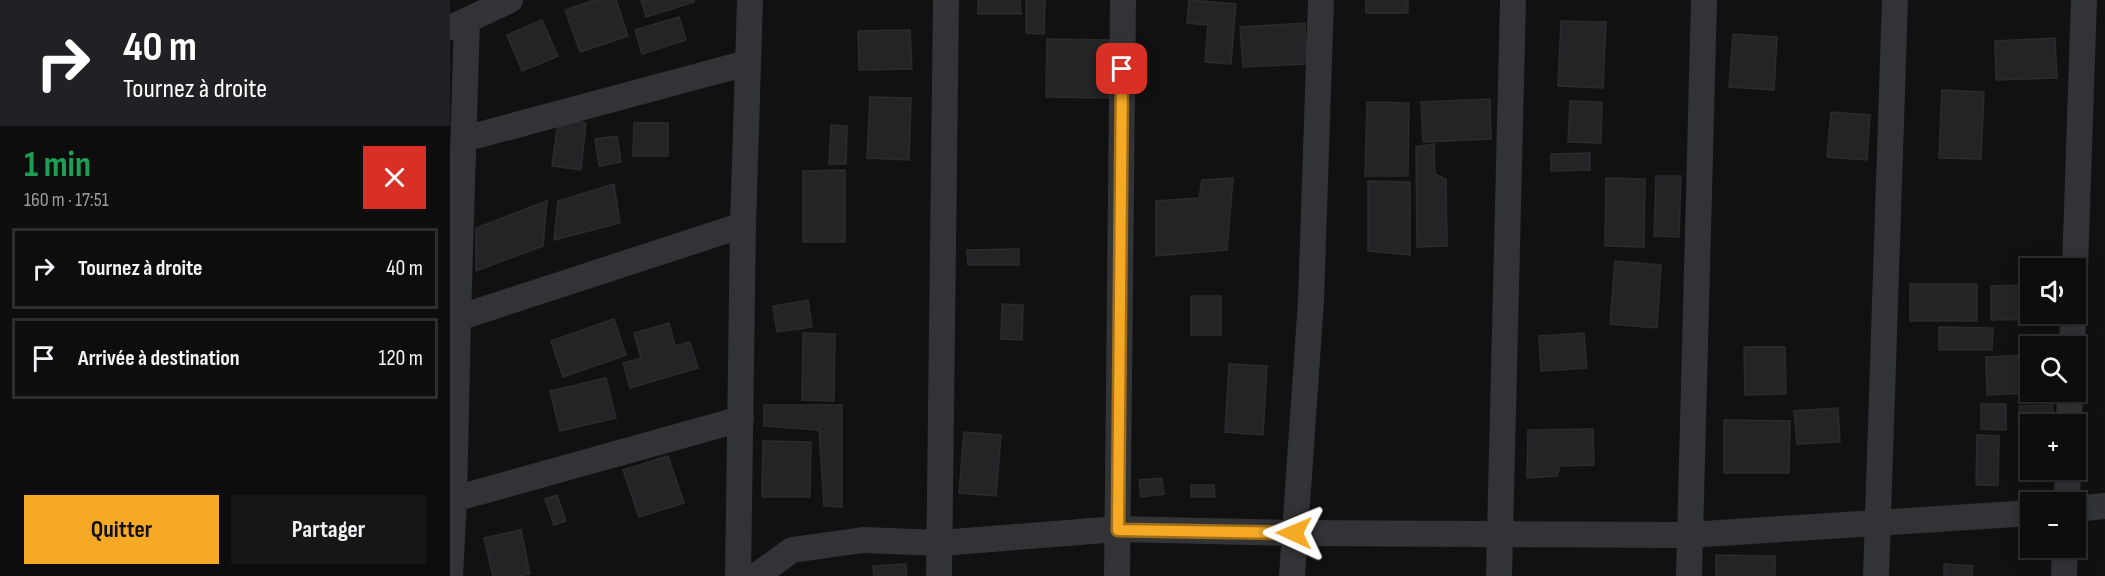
<!DOCTYPE html>
<html lang="fr">
<meta charset="utf-8">
<style>
body{margin:0;font-family:"Sofia Sans Condensed",sans-serif;background:#161617;color:#f1f3f6;height:100vh;display:flex;flex-direction:column;font-size:22px;white-space:nowrap}
*{box-sizing:border-box;margin:0}
p{font-size:20px;color:#9a9c9e}
.icon{flex:none;width:33px;height:33px;fill:none;stroke:currentColor;stroke-width:2;stroke-linecap:round;stroke-linejoin:round}
.map{position:relative;flex:1;overflow:hidden}
.drawer{display:flex;flex-direction:column;background:#0d0d0e;width:450px}
.drawer>*{flex:none}
.hud{background:#202124;color:#fff;overflow:hidden}
.controls{position:absolute;left:1570px;top:258px;display:grid;gap:12px}
.controls a{display:grid;place-items:center;width:66px;height:66px;border-radius:0px;background:#0d0d0e;box-shadow:0 3px 15px #0003,0 0 0 2px #2d2d2e;font-size:30px}
.pin{position:absolute;display:grid;place-items:center;width:51px;height:51px;color:#fff;margin:-26px;border-radius:12px;box-shadow:0 3px 9px #0006}
.me{position:absolute;width:66px;margin:-33px;rotate:271deg;stroke-linejoin:round;filter:drop-shadow(0 0 4px #0008)}
.turn{display:flex;align-items:center;gap:21px;height:126px;padding:0 24px;font-size:27px}
.turn .icon{width:78px;height:78px;stroke-width:2.5}
.turn b{display:block;font-size:42px;line-height:51px}
.round{display:grid;place-items:center;flex:none;width:63px;height:63px;border-radius:0px;background:#161617}
.headline{display:flex;align-items:center;justify-content:space-between;height:102px;padding:0 24px}
h1{font-size:36px;font-weight:700;line-height:45px;color:#1e9e55}
.primary-button{display:flex;gap:12px;margin-top:auto;padding:12px 24px}
.primary-button a{flex:1;height:69px;border-radius:0px;background:#f6a925;color:#111;font-size:24px;font-weight:700;line-height:69px;text-align:center}
.primary-button a+a{background:#161617;color:#f1f3f6}
ul{padding:0;list-style:none}
li{display:flex;align-items:center;gap:18px;height:81px;margin:0 12px 9px;padding:0 12px;border:3px solid #2d2d2e;border-radius:0px}
li div{flex:1}
li b{display:block;font-size:22px}
li em{font-style:normal}
main{display:flex;flex:1;min-height:0}
.map>svg:first-child{display:block}
.building{fill:#242426;stroke:#2b2b2e;stroke-width:1.5}
.lines{fill:none;stroke-linecap:round;stroke-linejoin:round}
.minor{stroke:#323337;stroke-width:26}
.route-casing{stroke:#a06e18;stroke-width:15}
.route{stroke:#f6a925;stroke-width:10}
</style>
<main>
<section class="drawer">
<div class="hud">
<div class="turn"><svg class="icon" aria-label="right" viewBox="0 0 24 24"><path d="M7 20v-9h11M14 6l5 5-5 5"/></svg><div><b>40 m</b>Tournez à droite</div></div>
</div>
<div class="headline"><div><h1>1 min</h1><p>160 m · 17:51</p></div><a class="round" style="background:#d93025;color:#fff"><svg class="icon" aria-label="close" viewBox="0 0 24 24"><path d="M6 6l12 12M18 6L6 18"/></svg></a></div>
<ul>
<li><svg class="icon" aria-label="right" viewBox="0 0 24 24"><path d="M7 20v-9h11M14 6l5 5-5 5"/></svg><div><b>Tournez à droite</b></div><em>40 m</em></li>
<li><svg class="icon" aria-label="arrive" viewBox="0 0 24 24"><path d="M6 21V4h12l-3 4 3 4H6"/></svg><div><b>Arrivée à destination</b></div><em>120 m</em></li>
</ul>
<div class="primary-button"><a>Quitter</a><a>Partager</a></div>
</section>
<div class="map">
<svg width="1655" height="576" viewBox="0 0 1655 576">
<rect width="100%" height="100%" fill="#111112"/>
<!-- building -->
<g class="building">
<polygon points="144,0 166,0 178,36 130,52 115,10"/>
<polygon points="191,0 244,0 244,2 196,17"/>
<polygon points="528,0 570,0 571,14 528,14"/>
<polygon points="576,0 595,0 594,34 576,33"/>
<polygon points="739,0 786,4 781,64 755,62 758,25 737,23"/>
<rect x="916" y="0" width="42" height="13"/>
<polygon points="229,17 236,40 192,54 185,30"/>
<polygon points="92,20 108,56 72,71 57,35"/>
<polygon points="1111,21 1156,22 1153,88 1108,86"/>
<polygon points="855,23 857,64 793,67 790,27"/>
<polygon points="460,30 462,69 409,70 408,31"/>
<polygon points="1283,34 1327,37 1324,90 1279,87"/>
<polygon points="1605,38 1607,78 1546,80 1545,41"/>
<polygon points="597,39 663,40 662,98 596,97"/>
<polygon points="1492,90 1534,92 1531,159 1489,158"/>
<polygon points="420,97 461,98 459,160 417,158"/>
<polygon points="1040,99 1041,139 973,142 971,102"/>
<polygon points="1120,101 1152,102 1151,143 1118,142"/>
<polygon points="917,102 959,103 958,176 915,176"/>
<polygon points="1381,112 1420,115 1417,160 1377,157"/>
<polygon points="108,120 136,123 131,170 102,166"/>
<polygon points="184,123 218,123 218,156 183,156"/>
<polygon points="381,125 397,126 396,164 379,164"/>
<polygon points="167,136 171,162 149,166 145,139"/>
<polygon points="984,144 985,174 996,179 997,246 967,247 966,147"/>
<polygon points="1140,153 1140,170 1101,171 1101,154"/>
<polygon points="395,170 395,242 353,242 353,171"/>
<polygon points="1206,176 1231,176 1229,237 1204,236"/>
<polygon points="783,178 777,250 706,256 706,201 749,198 752,180"/>
<polygon points="1156,178 1195,179 1194,247 1155,246"/>
<polygon points="918,181 960,182 960,255 918,251"/>
<polygon points="164,184 170,223 104,240 108,201"/>
<polygon points="97,201 93,246 26,271 26,228"/>
<polygon points="569,249 569,265 518,265 517,250"/>
<polygon points="1165,261 1211,265 1207,328 1160,324"/>
<rect x="1460" y="284" width="67" height="37"/>
<polygon points="1581,285 1581,314 1603,314 1603,319 1541,320 1541,286"/>
<rect x="741" y="296" width="30" height="39"/>
<polygon points="358,300 362,327 327,332 323,306"/>
<polygon points="552,304 573,305 572,340 551,339"/>
<polygon points="164,319 176,355 113,377 101,341"/>
<polygon points="219,323 225,346 240,342 248,368 180,388 173,363 191,358 184,333"/>
<polygon points="1489,327 1543,328 1542,350 1489,350"/>
<polygon points="353,333 385,334 384,401 352,400"/>
<polygon points="1134,333 1137,368 1091,371 1089,336"/>
<polygon points="1294,347 1335,347 1336,394 1295,395"/>
<polygon points="1581,355 1581,392 1598,392 1537,395 1536,357"/>
<polygon points="779,364 817,366 813,435 775,432"/>
<polygon points="156,378 166,418 110,431 100,391"/>
<polygon points="1531,404 1556,404 1556,430 1531,429"/>
<polygon points="314,405 392,405 392,507 374,506 369,430 314,426"/>
<polygon points="1603,405 1604,424 1581,424 1581,431 1570,431 1569,406"/>
<polygon points="1388,408 1390,442 1347,444 1344,411"/>
<polygon points="1274,420 1340,421 1339,473 1274,473"/>
<polygon points="1143,429 1144,465 1110,466 1107,476 1077,478 1078,430"/>
<polygon points="514,432 551,435 546,496 509,493"/>
<polygon points="1527,435 1549,436 1548,485 1526,485"/>
<polygon points="313,441 361,442 360,497 312,497"/>
<polygon points="218,456 234,503 189,517 173,470"/>
<polygon points="712,478 714,494 691,497 689,480"/>
<polygon points="741,485 764,485 765,497 741,497"/>
<polygon points="107,495 116,521 104,525 95,499"/>
<polygon points="71,530 80,574 69,576 43,576 34,538"/>
<polygon points="1266,555 1325,556 1325,576 1266,576"/>
<polygon points="456,564 457,576 424,576 423,566"/>
<polygon points="1494,564 1523,566 1522,576 1494,576"/>
</g>
<g class="lines">
<!-- minor -->
<g class="minor">
<polyline points="3,27 60,0"/>
<polyline points="14,139 297,63"/>
<polyline points="1625,268 1634,0"/>
<polyline points="8,318 293,225"/>
<polyline points="1622,346 1623,314"/>
<polyline points="1619,424 1620,392"/>
<polyline points="4,499 291,419"/>
<polyline points="1617,502 1618,470"/>
<polyline points="1626,509 1655,506"/>
<polyline points="0,576 4,499 8,318 17,20"/>
<polyline points="288,576 293,225 300,0"/>
<polyline points="306,576 342,550 413,540 491,543 668,529 844,533 1239,535 1581,513"/>
<polyline points="489,576 496,0"/>
<polyline points="667,576 673,0"/>
<polyline points="842,576 861,301 871,0"/>
<polyline points="1049,576 1063,0"/>
<polyline points="1239,576 1254,0"/>
<polyline points="1426,576 1445,0"/>
<polyline points="1614,576 1615,548"/>
</g>
</g>
<g class="lines">
<defs>
<polyline id="route" points="672,69 668,530 844,533"/>
</defs>
<!-- route casing -->
<use href="#route" class="route-casing"/>
<!-- route -->
<use href="#route" class="route"/>
</g>
</svg>
<div class="controls">
<a><svg class="icon" aria-label="sound" viewBox="0 0 24 24"><path d="M4 9h4l5-4v14l-5-4H4zM17 9q2 3 0 6"/></svg></a>
<a><svg class="icon" aria-label="search" viewBox="0 0 24 24"><circle cx="10" cy="10" r="6"/><path d="M15 15l6 6"/></svg></a>
<a>+</a>
<a>−</a>
</div>
<div class="pin" style="left:672px;top:69px;background:#d93025"><svg class="icon" aria-label="arrive" viewBox="0 0 24 24"><path d="M6 21V4h12l-3 4 3 4H6"/></svg></div>
<svg class="me" style="left:844px;top:533px" viewBox="-20 -20 40 40"><path d="M0-17L14 15 0 8-14 15z" fill="#f6a925" stroke="#fff" stroke-width="4"/></svg>
</div>
</main>
